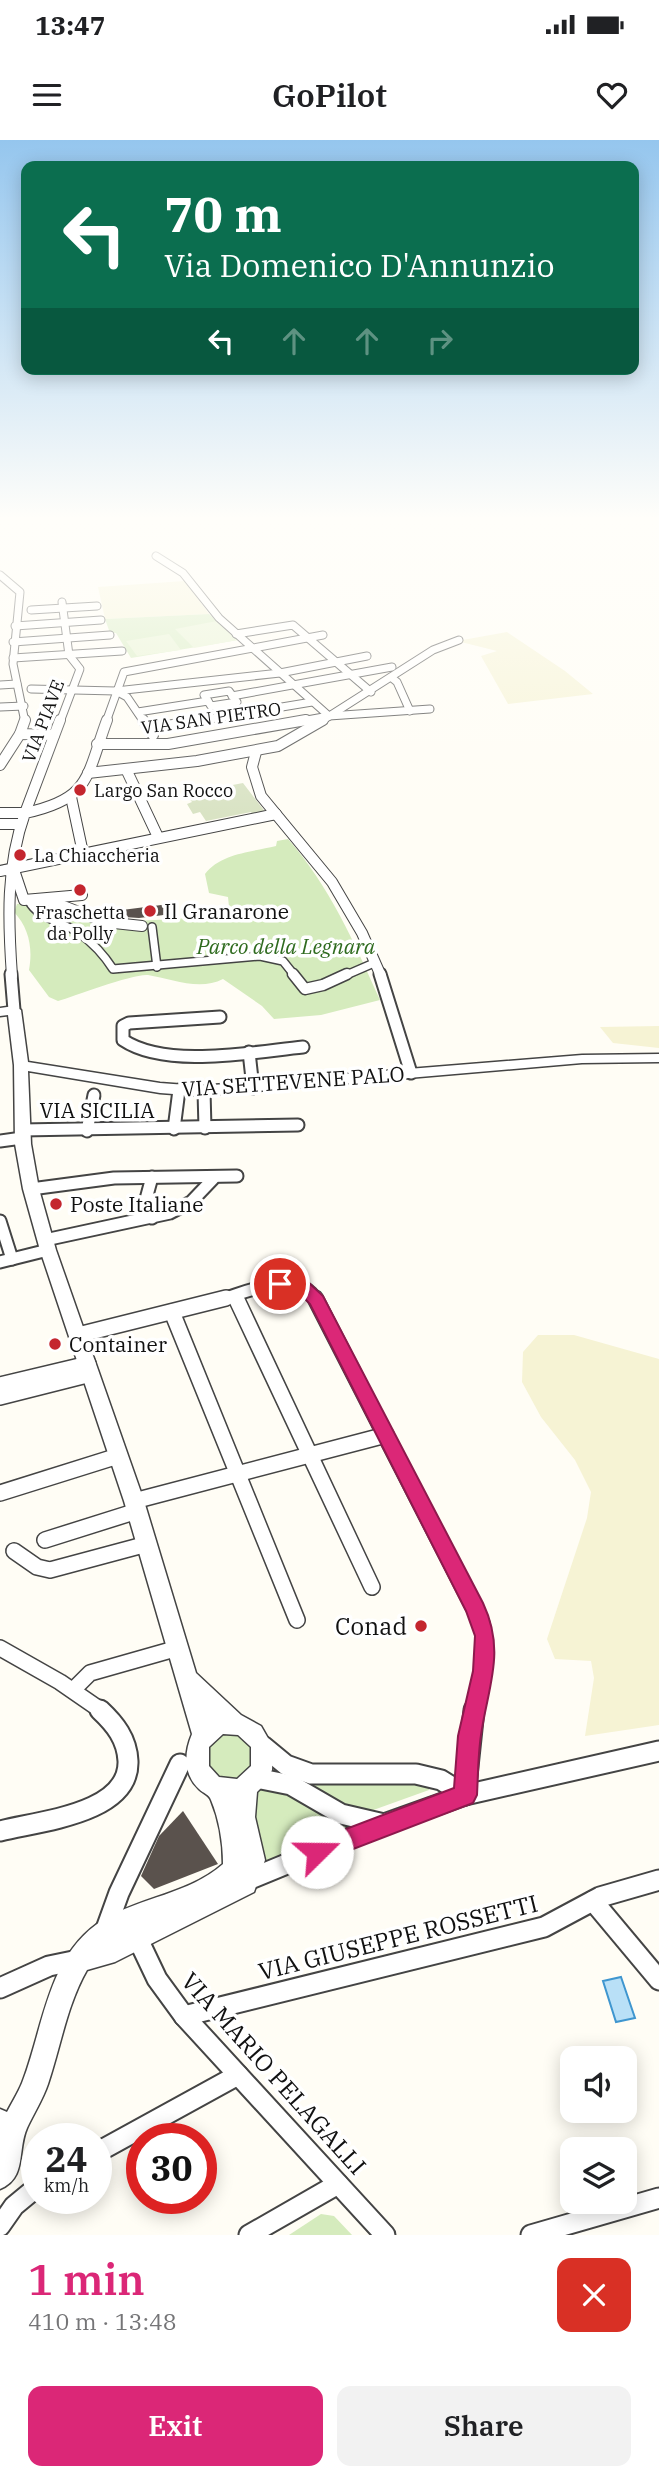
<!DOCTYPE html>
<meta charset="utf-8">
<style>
body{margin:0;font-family:"IBM Plex Serif",serif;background:#f2f2f2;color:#202124;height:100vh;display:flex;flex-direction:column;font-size:26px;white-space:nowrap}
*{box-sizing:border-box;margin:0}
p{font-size:23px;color:#757577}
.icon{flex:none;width:38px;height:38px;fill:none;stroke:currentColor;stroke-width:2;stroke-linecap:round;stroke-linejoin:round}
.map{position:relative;height:2095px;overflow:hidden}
.sheet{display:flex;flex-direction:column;background:#fff;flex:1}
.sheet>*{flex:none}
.guide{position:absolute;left:21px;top:21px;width:618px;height:214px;border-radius:14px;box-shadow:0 4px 18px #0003;background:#0b6e4f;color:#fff;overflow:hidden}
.controls{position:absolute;left:560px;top:1906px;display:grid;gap:14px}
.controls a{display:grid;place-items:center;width:77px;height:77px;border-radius:14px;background:#fff;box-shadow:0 4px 18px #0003;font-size:35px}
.speed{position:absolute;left:21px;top:1983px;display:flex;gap:14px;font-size:35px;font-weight:700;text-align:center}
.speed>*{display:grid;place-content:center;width:91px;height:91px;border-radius:50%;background:#fff;box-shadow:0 4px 18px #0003;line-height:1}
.speed small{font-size:18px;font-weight:400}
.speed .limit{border:10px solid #d22;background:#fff;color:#111}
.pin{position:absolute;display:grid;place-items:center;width:60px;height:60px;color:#fff;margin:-30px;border:4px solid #fff;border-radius:50%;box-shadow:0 2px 7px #0007}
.me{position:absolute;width:77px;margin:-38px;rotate:68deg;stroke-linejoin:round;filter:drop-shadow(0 0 5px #0008)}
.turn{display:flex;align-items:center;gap:24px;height:147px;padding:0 28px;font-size:32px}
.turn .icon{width:91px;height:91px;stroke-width:2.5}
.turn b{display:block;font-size:49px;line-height:60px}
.lanes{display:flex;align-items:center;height:66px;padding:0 28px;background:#0003;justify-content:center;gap:35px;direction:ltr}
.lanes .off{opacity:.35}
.round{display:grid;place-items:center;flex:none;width:74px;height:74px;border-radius:14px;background:#f2f2f2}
.summary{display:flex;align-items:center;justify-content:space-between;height:119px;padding:0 28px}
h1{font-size:42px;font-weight:600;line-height:52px;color:#db2777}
.cta{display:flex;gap:14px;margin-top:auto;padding:14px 28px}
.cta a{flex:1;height:80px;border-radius:14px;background:#db2777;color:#fff;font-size:28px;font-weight:600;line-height:80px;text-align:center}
.cta a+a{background:#f2f2f2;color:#202124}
.status{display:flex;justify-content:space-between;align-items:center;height:49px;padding:0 35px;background:#fff;direction:ltr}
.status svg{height:19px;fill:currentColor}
header{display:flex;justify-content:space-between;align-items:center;height:91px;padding:0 28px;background:#fff;font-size:32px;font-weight:600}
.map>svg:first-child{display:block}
.farmland{fill:#f6f3d4}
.green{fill:#d5ebbd}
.cemetery{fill:#d9e3c4}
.pitch{fill:#e6f2cf}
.water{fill:#b9e0f7;stroke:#3f96cf;stroke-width:2}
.building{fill:#5a524d}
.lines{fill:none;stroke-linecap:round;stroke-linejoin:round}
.pedestrian-far1-casing{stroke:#444;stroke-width:10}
.pedestrian-casing{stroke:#444;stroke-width:13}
.minor-far4-casing{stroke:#444;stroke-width:9}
.minor-far3-casing{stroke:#444;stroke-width:12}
.minor-far2-casing{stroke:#444;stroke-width:15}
.minor-far1-casing{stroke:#444;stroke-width:18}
.minor-casing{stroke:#444;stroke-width:23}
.tertiary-casing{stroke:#444;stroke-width:3}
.pedestrian-far1{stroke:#fff;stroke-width:7}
.pedestrian{stroke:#fff;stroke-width:10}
.minor-far4{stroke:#fff;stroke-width:7}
.minor-far3{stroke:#fff;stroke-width:10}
.minor-far2{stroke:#fff;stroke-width:11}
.minor-far1{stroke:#fff;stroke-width:15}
.minor{stroke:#fff;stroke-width:19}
.tertiary{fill:#fff;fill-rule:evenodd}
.route{fill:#db2777;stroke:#8e194d;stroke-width:2}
.poi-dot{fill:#c4262e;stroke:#fff;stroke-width:2.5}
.labels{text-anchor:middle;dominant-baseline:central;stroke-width:7;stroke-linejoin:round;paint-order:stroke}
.far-street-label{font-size:18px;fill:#111;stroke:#fff}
.far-poi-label{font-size:18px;fill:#111;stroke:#fff;text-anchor:start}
.poi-label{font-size:21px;fill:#111;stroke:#fff;text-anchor:start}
.park-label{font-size:21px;font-style:italic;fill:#2f6b1f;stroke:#fff}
.street-label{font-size:21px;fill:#111;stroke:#fff}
.near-poi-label{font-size:24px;fill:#111;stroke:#fff;text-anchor:end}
.near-street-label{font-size:24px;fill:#111;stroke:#fff}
</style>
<div class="status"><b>13:47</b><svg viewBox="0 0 49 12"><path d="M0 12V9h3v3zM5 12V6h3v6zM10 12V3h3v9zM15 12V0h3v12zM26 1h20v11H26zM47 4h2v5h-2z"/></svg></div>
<header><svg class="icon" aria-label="menu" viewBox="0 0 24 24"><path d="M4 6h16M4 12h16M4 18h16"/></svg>GoPilot<svg class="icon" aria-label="heart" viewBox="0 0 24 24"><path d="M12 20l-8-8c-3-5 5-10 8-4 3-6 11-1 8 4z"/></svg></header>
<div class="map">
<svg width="659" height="2095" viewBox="0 0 659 2095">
<rect width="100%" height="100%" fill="#fffdf5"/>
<!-- farmland -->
<g class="farmland">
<polygon points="185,441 209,474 105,479 98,447"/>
<polygon points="507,492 565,531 593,554 508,564 481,516 497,511 457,501"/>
<polygon points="659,886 659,908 613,903 600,887"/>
<polygon points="538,1195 574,1195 659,1219 659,1585 585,1596 594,1538 591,1521 555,1519 547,1499 587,1378 591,1352 575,1320 541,1277 522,1242 523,1212"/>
</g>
<!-- green -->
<g class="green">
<polygon points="209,474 238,500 131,518 116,493 110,493 105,479"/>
<path d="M288,699c42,48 66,103 92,161l-59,15 -47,4 -12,-13 -39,-27c-23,12 -52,0 -75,-4 -13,-2 -74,21 -90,26l-9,-4 -20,-27c4,-22 0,-42 -15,-58l3,-8 25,-2 75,20 113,-6 -2,-19 -19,-4 -4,-19c16,-21 47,-22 71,-28l1,-5z"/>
<path d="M226,1592l17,3 10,12 1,17c-15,18 -22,16 -44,11l-5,-29z"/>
<polygon points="306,1639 425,1642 429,1646 429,1650 365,1673 351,1672 304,1644"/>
<polygon points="275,1645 352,1685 262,1723 250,1665 257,1648"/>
<polygon points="321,2074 334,2076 352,2095 289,2095"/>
</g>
<!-- cemetery -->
<polygon class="cemetery" points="243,643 266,673 253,676 251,672 206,681 200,672 193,674 187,664 192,662 186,654"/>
<!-- pitch -->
<g class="pitch">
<polygon points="217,481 237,500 194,508 175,489"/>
<polygon points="169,494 181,510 137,516 126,501"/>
</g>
<!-- water -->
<polygon class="water" points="621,1837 635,1878 616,1882 603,1841"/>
<!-- building -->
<g class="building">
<polygon points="169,764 172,774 139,778 124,777 122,770"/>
<polygon points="183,1671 218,1724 154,1749 141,1736 159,1696"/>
</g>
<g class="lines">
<defs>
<g id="pedestrian-far1">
<path d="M29,761c8,17 34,21 50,32 14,10 25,22 34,36l147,-13 23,5 12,15"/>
<polyline points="152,787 157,827"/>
<polyline points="344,836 374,823"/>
</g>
<polyline id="pedestrian" points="293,834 305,849 323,845 347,834"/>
<g id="minor-far4">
<polyline points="156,416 183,433 219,478 329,576"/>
<polyline points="0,435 20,452 13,524 25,582"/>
<polyline points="31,470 97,466"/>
<polyline points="15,486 101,480"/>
<polyline points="236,494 293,485 371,552"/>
<polyline points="13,502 110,495"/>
<polyline points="13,518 122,511"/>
<polyline points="392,538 397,542 410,571"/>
<polyline points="0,545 17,544"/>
<polyline points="31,549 116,551 280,533 367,516"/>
<polyline points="116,551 127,557 144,582"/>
<polygon points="229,551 237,562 211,566 204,555"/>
<polyline points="232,556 392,527"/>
<polyline points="0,567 24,566"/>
<polyline points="138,572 208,561"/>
<polyline points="60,582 80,529 69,515 62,462"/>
<polyline points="106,582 124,532 323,495"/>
<polyline points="192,582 312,562"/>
<polyline points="296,582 329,576 430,569"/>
<polyline points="320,582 433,510 459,500"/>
</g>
<g id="minor-far3">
<polyline points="143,580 153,595"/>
<polyline points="149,589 203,580"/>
<polyline points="20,594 54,595"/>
<polyline points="97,604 168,604 306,580"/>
<polyline points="256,612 252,627 261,656 332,742 362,793 381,836"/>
<polyline points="0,625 20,594 25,580"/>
<polyline points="126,629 158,697"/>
<polyline points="88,633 197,621 278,606 323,580"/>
<polyline points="71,657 83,713"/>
<polyline points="0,673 25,673 60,580"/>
<polyline points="0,684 18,684"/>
<polyline points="6,730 15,733 24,760 82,755"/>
<polyline points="0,731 276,674"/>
<polyline points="45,759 105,782 142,786"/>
<path d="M12,836c-4,-56 -6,-110 13,-163 66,-14 61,-36 82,-93"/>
</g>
<g id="minor-far2">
<polyline points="11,834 14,870"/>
<polyline points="380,834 411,933"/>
<path d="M220,877l-91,6 -6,3v14c43,29 130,12 180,7"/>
<polyline points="249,912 253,948"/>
<polyline points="204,951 205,988"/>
<polyline points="174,989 179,950"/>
<polyline points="22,990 298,985"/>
<polyline points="87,991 94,955"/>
<polyline points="0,1001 22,998"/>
<polyline points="152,1037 146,1059 152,1078"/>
<polyline points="31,1049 114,1038 237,1036"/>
<polyline points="0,1081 12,1119"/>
<polyline points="45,1100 170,1073 191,1062 213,1039"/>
<polyline points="0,1122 48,1110"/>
<polyline points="235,1156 237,1160"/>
<path d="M219,1160c26,-7 80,-33 97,0"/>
</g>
<g id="minor-far1">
<polyline points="236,1158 372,1447"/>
<polyline points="315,1158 482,1484 486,1514 474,1571"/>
<polyline points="172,1172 297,1480"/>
<polyline points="78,1195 226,1158"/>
<polyline points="0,1245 88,1224"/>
<polyline points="0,1257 91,1234"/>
<polyline points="0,1353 118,1316"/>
<polyline points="134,1361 386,1295"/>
<polyline points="45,1400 137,1371"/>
<polyline points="14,1411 37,1427 50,1430 147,1404"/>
<polyline points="0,1508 60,1542 102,1571"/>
<polyline points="73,1550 90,1533 178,1508"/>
</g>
<g id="minor">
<polyline points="263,1606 286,1625 311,1634 416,1634 441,1640 465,1655"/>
<polyline points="256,1638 291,1645 341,1674 384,1684"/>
<polyline points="465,1655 474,1570"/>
<path d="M0,1691c39,-10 130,-17 128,-70 -1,-22 -13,-37 -28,-51"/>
<polyline points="250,1739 384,1684 465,1655 659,1611"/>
<polyline points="593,1761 659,1840"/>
<polyline points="106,1789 119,1753 180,1624"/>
<polyline points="137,1797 157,1839 184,1876 385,2095"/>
<polyline points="0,1848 49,1826 78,1820"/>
<polyline points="184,1876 544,1787 600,1757 659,1740"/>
<polyline points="96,2013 238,1935"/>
<polyline points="0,2086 14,2066 37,2047"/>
<polyline points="249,2095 338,2044"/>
<polyline points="531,2095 659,2058"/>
</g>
<path id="tertiary" d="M14,866l7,4 7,52 132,21 40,3 382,-31 77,-1v8l-77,1 -382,33 -40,-3 -132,-22 3,73 8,45 17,61 88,251 52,172 45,42 20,11 12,21 -1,23 -6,13 -9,9 -2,25 10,43 -11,32 -139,70 -28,8c-20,35 -26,75 -39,114 -5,15 -14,29 -21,44 -10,22 0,50 -27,61v-80l7,3c5,-10 11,-19 15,-29 22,-56 25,-128 81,-163 38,-23 86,-26 120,-56 0,-21 -4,-45 -12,-64 -2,-6 -7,-6 -12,-11 -16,-15 -15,-36 -7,-55l-68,-233 -84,-251 -17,-61 -8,-45 -1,-79 -6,-50 -8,1v-8zM223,1594l15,1 13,12v19l-14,13 -18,-2 -10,-11v-19z"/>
</defs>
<!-- pedestrian-far1 casing -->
<use href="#pedestrian-far1" class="pedestrian-far1-casing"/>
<!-- pedestrian casing -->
<use href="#pedestrian" class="pedestrian-casing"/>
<!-- minor-far4 casing -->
<use href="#minor-far4" class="minor-far4-casing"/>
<!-- minor-far3 casing -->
<use href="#minor-far3" class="minor-far3-casing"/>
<!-- minor-far2 casing -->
<use href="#minor-far2" class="minor-far2-casing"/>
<!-- minor-far1 casing -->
<use href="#minor-far1" class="minor-far1-casing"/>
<!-- minor casing -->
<use href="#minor" class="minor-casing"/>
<!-- tertiary casing -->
<use href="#tertiary" class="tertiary-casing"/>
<!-- pedestrian-far1 -->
<use href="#pedestrian-far1" class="pedestrian-far1"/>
<!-- pedestrian -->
<use href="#pedestrian" class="pedestrian"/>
<!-- minor-far4 -->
<use href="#minor-far4" class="minor-far4"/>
<!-- minor-far3 -->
<use href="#minor-far3" class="minor-far3"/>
<!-- minor-far2 -->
<use href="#minor-far2" class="minor-far2"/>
<!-- minor-far1 -->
<use href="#minor-far1" class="minor-far1"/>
<!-- minor -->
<use href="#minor" class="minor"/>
<!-- tertiary -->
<use href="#tertiary" class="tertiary"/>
</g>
<!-- sky -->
<linearGradient id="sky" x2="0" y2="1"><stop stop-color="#95c6ee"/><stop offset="0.56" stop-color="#fffefa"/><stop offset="1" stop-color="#fffefa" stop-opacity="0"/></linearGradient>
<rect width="659" height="675" fill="url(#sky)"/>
<!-- route -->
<path class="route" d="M280,1138l27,3 16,15 160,307c23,49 5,83 -2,132 -3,20 -3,41 -4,60l-4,8 -156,60 -8,-3 -4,-8 4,-9 145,-55 4,-52 15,-65 2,-35 -9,-25 -156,-307 -13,-13 -23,-2 -3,-5 3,-4z"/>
<!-- markers -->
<g class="poi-dot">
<circle cx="80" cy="650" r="7"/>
<circle cx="20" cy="715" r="7"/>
<circle cx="80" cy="750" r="7"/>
<circle cx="150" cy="771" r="7"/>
<circle cx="56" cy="1064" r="7"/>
<circle cx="55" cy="1204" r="7"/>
<circle cx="421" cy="1486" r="7"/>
</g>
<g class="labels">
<!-- far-street labels -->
<g class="far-street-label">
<text transform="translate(211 578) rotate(-8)">VIA SAN PIETRO</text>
<text transform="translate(43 581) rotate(-69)">VIA PIAVE</text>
</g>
<!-- far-poi labels -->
<g class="far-poi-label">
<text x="94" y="650">Largo San Rocco</text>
<text x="34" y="715">La Chiaccheria</text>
<text x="80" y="772" text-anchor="middle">Fraschetta<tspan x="80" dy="21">da Polly</tspan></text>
</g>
<!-- poi labels -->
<g class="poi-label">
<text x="164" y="771">Il Granarone</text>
<text x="70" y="1064">Poste Italiane</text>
<text x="69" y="1204">Container</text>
</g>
<!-- park labels -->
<g class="park-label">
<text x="286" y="806">Parco della Legnara</text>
</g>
<!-- street labels -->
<g class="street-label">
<text transform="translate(293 941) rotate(-4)">VIA SETTEVENE PALO</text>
<text x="97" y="970">VIA SICILIA</text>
</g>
<!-- near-poi labels -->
<g class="near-poi-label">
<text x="407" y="1486">Conad</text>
</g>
<!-- near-street labels -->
<g class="near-street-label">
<text transform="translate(398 1797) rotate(-14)">VIA GIUSEPPE ROSSETTI</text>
<text transform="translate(274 1933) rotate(48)">VIA MARIO PELAGALLI</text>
</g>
</g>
</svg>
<div class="controls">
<a><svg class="icon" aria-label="sound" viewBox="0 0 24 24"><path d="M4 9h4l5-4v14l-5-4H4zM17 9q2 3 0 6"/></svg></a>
<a><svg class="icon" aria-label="layers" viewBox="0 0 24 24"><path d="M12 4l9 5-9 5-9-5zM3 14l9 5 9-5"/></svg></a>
</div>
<div class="speed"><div>24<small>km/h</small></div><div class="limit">30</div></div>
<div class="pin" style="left:280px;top:1144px;background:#d93025"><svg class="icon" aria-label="arrive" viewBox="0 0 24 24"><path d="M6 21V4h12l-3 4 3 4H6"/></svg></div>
<svg class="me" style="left:317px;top:1712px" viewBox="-20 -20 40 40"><circle r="19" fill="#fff"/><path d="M0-13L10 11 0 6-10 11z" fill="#db2777"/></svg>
<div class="guide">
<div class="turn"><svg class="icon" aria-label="left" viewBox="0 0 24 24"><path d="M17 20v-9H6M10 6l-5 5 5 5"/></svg><div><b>70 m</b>Via Domenico D'Annunzio</div></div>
<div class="lanes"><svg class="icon" aria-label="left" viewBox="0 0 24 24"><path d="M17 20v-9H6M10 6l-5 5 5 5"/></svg><svg class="icon off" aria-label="ahead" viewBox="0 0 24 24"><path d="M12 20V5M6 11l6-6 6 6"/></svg><svg class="icon off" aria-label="ahead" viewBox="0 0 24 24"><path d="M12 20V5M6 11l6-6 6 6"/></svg><svg class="icon off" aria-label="right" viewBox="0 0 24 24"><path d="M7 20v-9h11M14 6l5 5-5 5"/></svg></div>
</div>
</div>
<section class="sheet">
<div class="summary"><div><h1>1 min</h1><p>410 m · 13:48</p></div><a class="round" style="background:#d93025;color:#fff"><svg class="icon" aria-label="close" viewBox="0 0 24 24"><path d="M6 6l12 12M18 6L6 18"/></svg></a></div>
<div class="cta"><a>Exit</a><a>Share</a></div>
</section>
